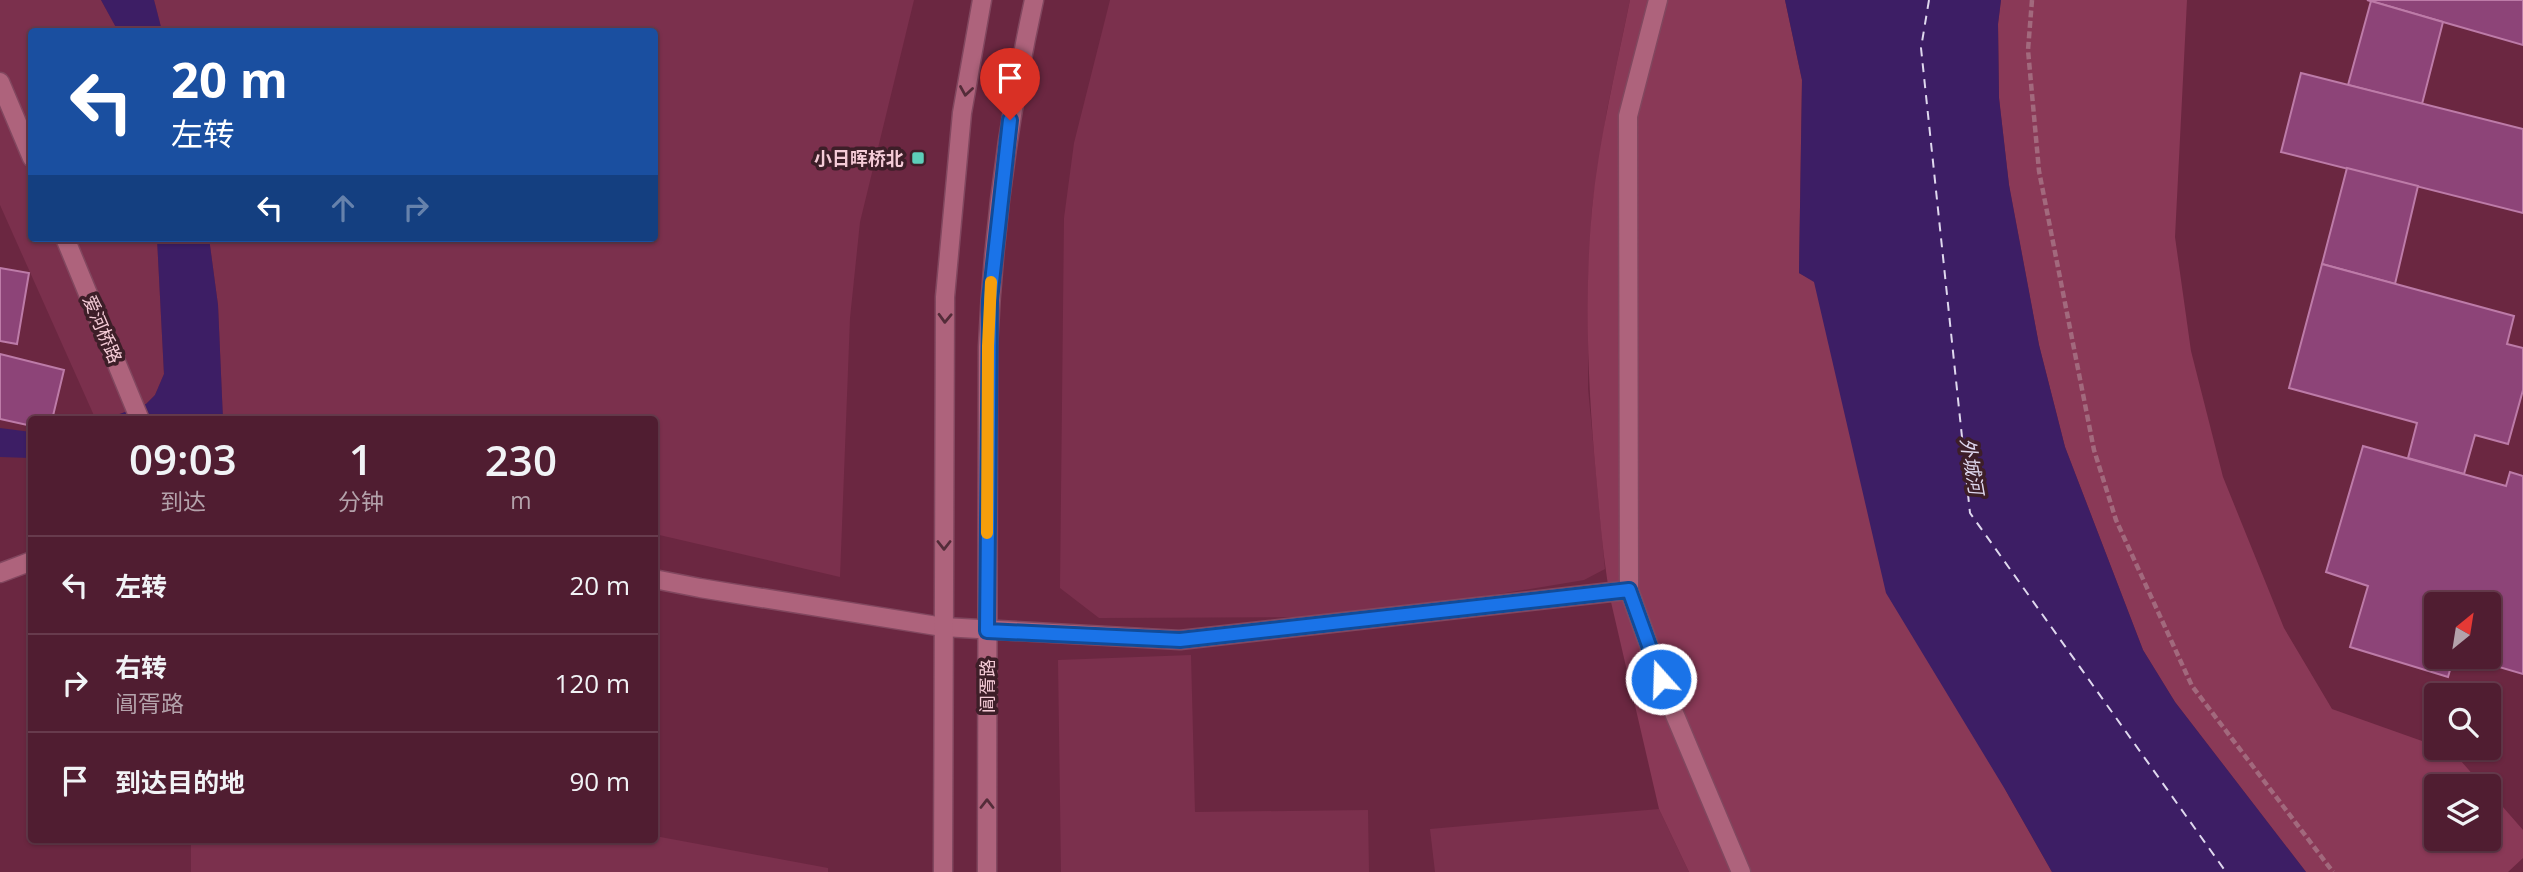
<!DOCTYPE html>
<html lang="zh">
<meta charset="utf-8">
<style>
body{margin:0;font-family:"Open Sans","Noto Sans SC",sans-serif;background:#562639;color:#f1f3f6;height:100vh;display:flex;flex-direction:column;font-size:26px;white-space:nowrap}
*{box-sizing:border-box;margin:0}
p{font-size:23px;color:#b4a2ab}
.icon{flex:none;width:38px;height:38px;fill:none;stroke:currentColor;stroke-width:2;stroke-linecap:round;stroke-linejoin:round}
.map{position:relative;flex:1;overflow:hidden}
.sheet{position:absolute;left:28px;top:416px;width:630px;height:427px;display:flex;flex-direction:column;background:#501d31;border-radius:7px;box-shadow:0 2px 5px #0004,0 0 0 2px #673b4d}
.sheet>*{flex:none}
.top-card{position:absolute;left:28px;top:28px;width:630px;height:214px;border-radius:7px;box-shadow:0 2px 5px #0004,0 0 0 2px #673b4d;background:#1a4fa0;color:#fff;overflow:hidden}
.needle{width:46px;rotate:30deg}
.buttons{position:absolute;left:2424px;top:592px;display:grid;gap:14px}
.buttons a{display:grid;place-items:center;width:77px;height:77px;border-radius:7px;background:#501d31;box-shadow:0 2px 5px #0004,0 0 0 2px #673b4d;font-size:35px}
.pin{position:absolute;display:grid;place-items:center;width:60px;height:60px;color:#fff;margin:-72px -30px;border-radius:50% 50% 50% 0;rotate:-45deg;box-shadow:0 0 7px #0007}
.pin .icon{rotate:45deg}
.me{position:absolute;width:77px;margin:-38px;rotate:340deg;stroke-linejoin:round;filter:drop-shadow(0 0 5px #0008)}
.turn{display:flex;align-items:center;gap:24px;height:147px;padding:0 28px;font-size:32px}
.turn .icon{width:91px;height:91px;stroke-width:2.5}
.turn b{display:block;font-size:49px;line-height:60px}
.lanes{display:flex;align-items:center;height:66px;padding:0 28px;background:#0003;justify-content:center;gap:35px;direction:ltr}
.lanes .off{opacity:.35}
.eta{display:flex;justify-content:space-evenly;align-items:center;height:119px;text-align:center}
.eta b{font-size:42px;font-weight:600;line-height:49px}
ul{padding:0;list-style:none}
li{display:flex;align-items:center;gap:21px;height:98px;padding:0 28px;border-top:2px solid #673b4d}
li div{flex:1}
li b{display:block;font-size:26px}
li em{font-style:normal}
.map>svg:first-child{display:block}
.built{fill:#7b304d}
.green{fill:#8a3957}
.water{fill:#3d1e65}
.lines{fill:none;stroke-linecap:round;stroke-linejoin:round}
.ferry{stroke:#dfd8ee;stroke-width:2;stroke-dasharray:9 7;stroke-linecap:butt}
.building{fill:#8d4478;stroke:#bd7ba8;stroke-width:2}
.minor-casing{stroke:#82475f;stroke-width:21}
.secondary-casing{stroke:#82475f;stroke-width:21}
.path{stroke:#a2697d;stroke-width:4.5;stroke-dasharray:7 3.5;stroke-linecap:butt}
.minor{stroke:#ae637c;stroke-width:18}
.secondary{stroke:#ae637c;stroke-width:18}
.oneway{stroke:#542c39}
.route-casing{stroke:#114b97;stroke-width:18}
.route{stroke:#1a73e8;stroke-width:12}
.slow{stroke:#f59e0b;stroke-width:12}
.poi-dot{fill:#5dceb9;stroke:#3d1e28;stroke-width:2.5}
.labels{text-anchor:middle;dominant-baseline:central;stroke-width:7;stroke-linejoin:round;paint-order:stroke}
.poi-label{font-size:18px;font-weight:bold;fill:#f5cbd7;stroke:#3d1e28;text-anchor:end}
.street-label{font-size:18px;fill:#f5cbd7;stroke:#3d1e28}
.water-label{font-size:19px;font-style:italic;fill:#dfd8ee;stroke:#3d1e28}
</style>
<div class="map">
<svg width="2523" height="872" viewBox="0 0 2523 872">
<rect width="100%" height="100%" fill="#6b2741"/>
<!-- built -->
<g class="built">
<polygon points="0,0 101,0 118,31 32,32 32,238 157,238 164,374 155,395 146,404 104,420 96,420 0,205"/>
<polygon points="154,0 914,0 860,222 850,318 840,577 655,534 654,420 223,420 218,305 209,238 654,238 654,32 162,31"/>
<polygon points="1110,0 1630,0 1607,110 1592,208 1588,288 1588,388 1605,569 1584,580 1360,617 1099,618 1060,588 1064,218 1074,143"/>
<polygon points="1191,655 1195,812 1368,810 1369,872 1061,872 1058,660"/>
<polygon points="1659,809 1689,872 1435,872 1430,829"/>
<polygon points="655,836 828,868 828,872 191,872 191,840 654,840"/>
</g>
<!-- green -->
<g class="green">
<path d="M1630,0h155l17,80 -3,193 15,8 192,510 46,81h-363l-30,-63 -48,-207c-8,-42 -11,-84 -15,-127 -8,-88 -12,-177 -4,-266 7,-70 24,-140 38,-209z"/>
<polygon points="2001,0 2187,0 2175,237 2191,351 2223,477 2284,628 2332,709 2453,752 2483,786 2436,786 2436,838 2488,838 2489,791 2523,830 2523,858 2508,872 2306,872 2175,702 2143,650 2065,447 2039,345 2009,185 1999,98 1998,24"/>
</g>
<!-- water -->
<g class="water">
<polygon points="101,0 154,0 162,31 118,31"/>
<polygon points="1785,0 2001,0 1998,24 1999,98 2009,185 2039,345 2065,447 2143,650 2175,702 2306,872 2052,872 2006,791 1886,593 1814,282 1799,273 1802,80"/>
<polygon points="157,238 209,238 218,305 223,420 104,420 146,404 155,395 164,374"/>
<polygon points="0,428 31,432 31,458 0,457"/>
</g>
<g class="lines">
<!-- ferry -->
<polyline class="ferry" points="1929,0 1921,48 1970,513 2226,872"/>
</g>
<!-- building -->
<g class="building">
<polygon points="2367,0 2523,0 2523,45 2443,22"/>
<polygon points="2371,1 2443,22 2422,104 2348,85"/>
<polygon points="2301,73 2523,129 2523,213 2281,152"/>
<polygon points="2347,168 2418,186 2395,284 2322,264"/>
<polygon points="2322,264 2514,316 2507,344 2523,348 2523,390 2508,444 2475,435 2464,474 2408,458 2417,423 2289,388"/>
<polygon points="0,268 29,273 17,344 0,341"/>
<polygon points="0,354 64,370 52,420 32,420 32,426 0,419"/>
<polygon points="2363,446 2506,486 2510,472 2523,476 2523,674 2472,659 2473,656 2488,656 2488,604 2436,604 2436,656 2454,656 2448,677 2350,647 2368,586 2326,572"/>
</g>
<g class="lines">
<defs>
<g id="minor">
<polyline points="0,82 32,158"/>
<polyline points="65,238 140,420"/>
<polyline points="0,573 32,561"/>
<polyline points="654,579 700,588 943,627 1180,640 1629,590 1628,116 1658,0"/>
<polyline points="1629,590 1669,701 1741,872"/>
</g>
<g id="secondary">
<polyline points="943,872 945,297 962,113 982,0"/>
<path d="M987,872l1,-525c5,-118 21,-233 46,-347"/>
</g>
</defs>
<!-- minor casing -->
<use href="#minor" class="minor-casing"/>
<!-- secondary casing -->
<use href="#secondary" class="secondary-casing"/>
<!-- path -->
<polyline class="path" points="2032,0 2028,50 2039,171 2094,450 2116,520 2192,686 2333,872"/>
<!-- minor -->
<use href="#minor" class="minor"/>
<!-- secondary -->
<use href="#secondary" class="secondary"/>
</g>
<!-- one-way arrows -->
<defs><path id="oneway-chevron" d="M-2-3.5L2.5 0L-2 3.5" fill="none" stroke-width="1.6" stroke-linecap="round" stroke-linejoin="round" transform="scale(1.75)"/></defs>
<g class="oneway">
<use href="#oneway-chevron" transform="translate(966 91) rotate(99)"/>
<use href="#oneway-chevron" transform="translate(945 318) rotate(92)"/>
<use href="#oneway-chevron" transform="translate(944 545) rotate(90)"/>
<use href="#oneway-chevron" transform="translate(987 804) rotate(-90)"/>
</g>
<g class="lines">
<defs>
<polyline id="route" points="1010,120 990,300 987,631 1180,640 1629,590 1661,679"/>
</defs>
<!-- route casing -->
<use href="#route" class="route-casing"/>
<!-- route -->
<use href="#route" class="route"/>
<!-- slow -->
<polyline class="slow" points="987,533 988,346 991,282"/>
</g>
<!-- markers -->
<rect class="poi-dot" x="911" y="151" width="14" height="14" rx="3.5"/>
<g class="labels">
<!-- poi labels -->
<g class="poi-label">
<text x="904" y="158">小日晖桥北</text>
</g>
<!-- street labels -->
<g class="street-label">
<text transform="translate(103 329) rotate(67)">爱河桥路</text>
<text transform="translate(987 686) rotate(-90)">阊胥路</text>
</g>
<!-- water labels -->
<g class="water-label">
<text transform="translate(1972 466) rotate(80)">外城河</text>
</g>
</g>
</svg>
<div class="buttons">
<a><svg class="needle" viewBox="-14 -14 28 28"><path d="M0-13l5 13h-10z" fill="#e53935"/><path d="M0 13l5-13h-10z" fill="#b4a2ab"/></svg></a>
<a><svg class="icon" aria-label="search" viewBox="0 0 24 24"><circle cx="10" cy="10" r="6"/><path d="M15 15l6 6"/></svg></a>
<a><svg class="icon" aria-label="layers" viewBox="0 0 24 24"><path d="M12 4l9 5-9 5-9-5zM3 14l9 5 9-5"/></svg></a>
</div>
<div class="pin" style="left:1010px;top:120px;background:#d93025"><svg class="icon" aria-label="arrive" viewBox="0 0 24 24"><path d="M6 21V4h12l-3 4 3 4H6"/></svg></div>
<svg class="me" style="left:1661px;top:679px" viewBox="-20 -20 40 40"><circle r="17" fill="#1a73e8" stroke="#fff" stroke-width="3"/><path d="M0-11L8 9 0 5-8 9z" fill="#fff"/></svg>
<div class="top-card">
<div class="turn"><svg class="icon" aria-label="left" viewBox="0 0 24 24"><path d="M17 20v-9H6M10 6l-5 5 5 5"/></svg><div><b>20 m</b>左转</div></div>
<div class="lanes"><svg class="icon" aria-label="left" viewBox="0 0 24 24"><path d="M17 20v-9H6M10 6l-5 5 5 5"/></svg><svg class="icon off" aria-label="ahead" viewBox="0 0 24 24"><path d="M12 20V5M6 11l6-6 6 6"/></svg><svg class="icon off" aria-label="right" viewBox="0 0 24 24"><path d="M7 20v-9h11M14 6l5 5-5 5"/></svg></div>
</div>
<section class="sheet">
<div class="eta">
<div><b>09:03</b><p>到达</p></div>
<div><b>1</b><p>分钟</p></div>
<div><b>230</b><p>m</p></div>
</div>
<ul>
<li><svg class="icon" aria-label="left" viewBox="0 0 24 24"><path d="M17 20v-9H6M10 6l-5 5 5 5"/></svg><div><b>左转</b></div><em>20 m</em></li>
<li><svg class="icon" aria-label="right" viewBox="0 0 24 24"><path d="M7 20v-9h11M14 6l5 5-5 5"/></svg><div><b>右转</b><p>阊胥路</p></div><em>120 m</em></li>
<li><svg class="icon" aria-label="arrive" viewBox="0 0 24 24"><path d="M6 21V4h12l-3 4 3 4H6"/></svg><div><b>到达目的地</b></div><em>90 m</em></li>
</ul>
</section>
</div>
